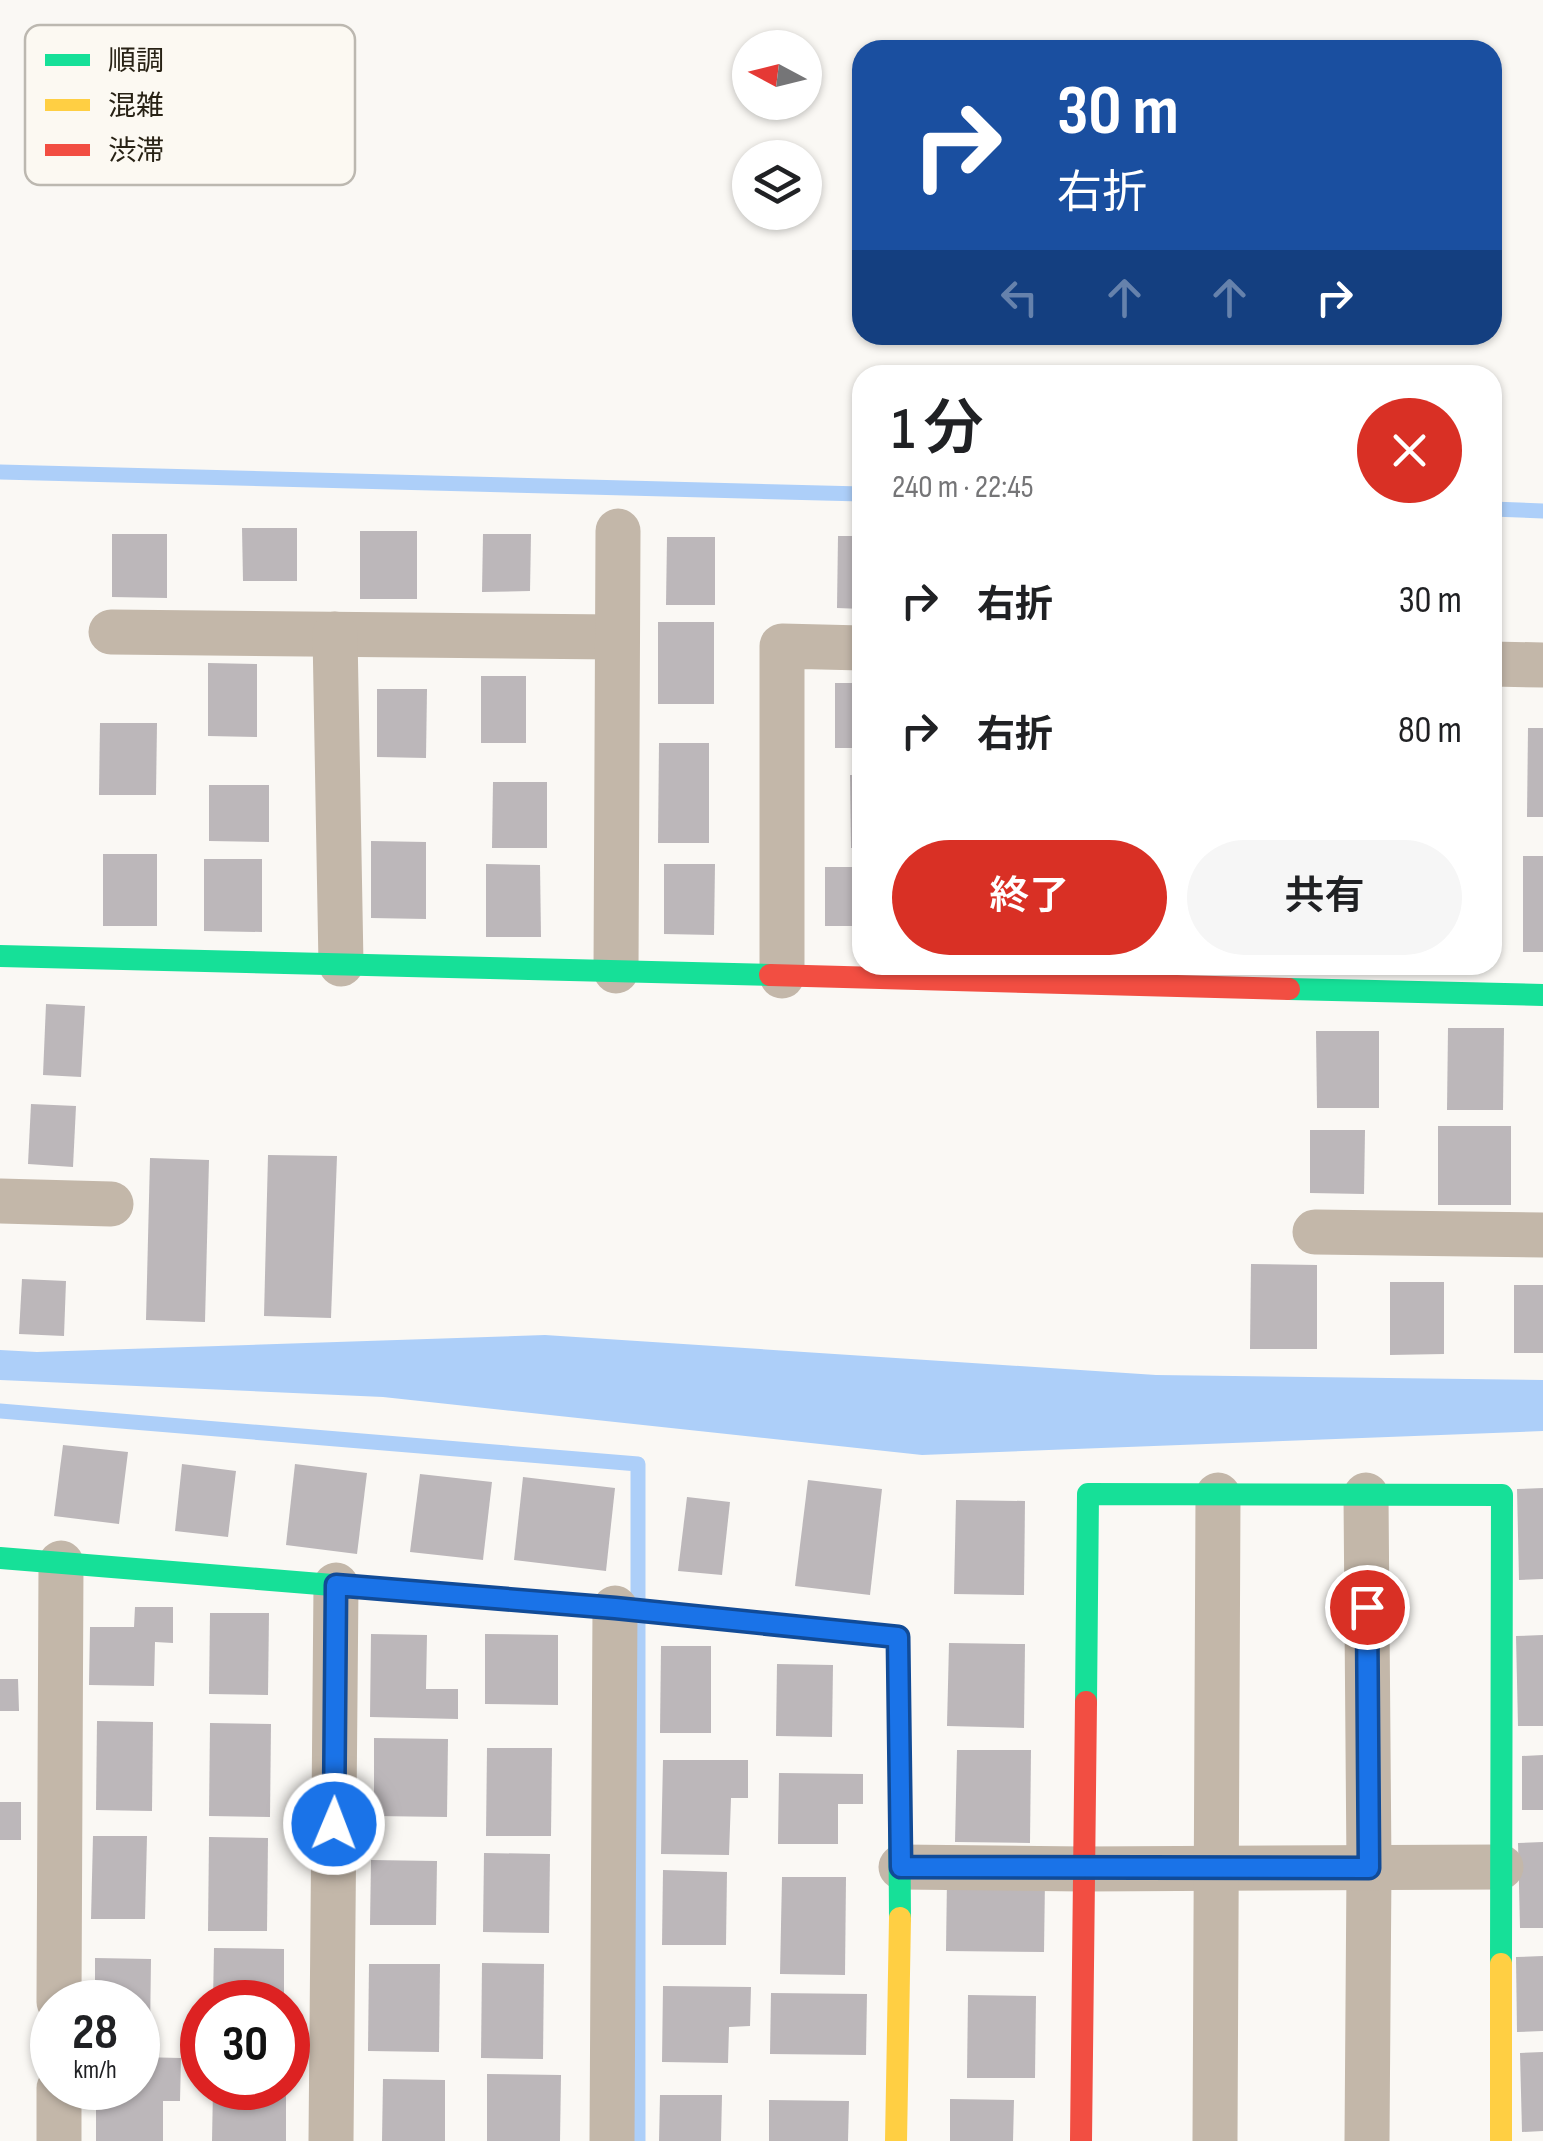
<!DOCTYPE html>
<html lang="ja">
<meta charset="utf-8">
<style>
body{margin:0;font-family:"Sofia Sans Condensed","Noto Sans JP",sans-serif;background:#f6f6f6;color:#202124;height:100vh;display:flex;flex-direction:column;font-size:38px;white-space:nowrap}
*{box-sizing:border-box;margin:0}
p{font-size:32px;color:#757577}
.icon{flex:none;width:55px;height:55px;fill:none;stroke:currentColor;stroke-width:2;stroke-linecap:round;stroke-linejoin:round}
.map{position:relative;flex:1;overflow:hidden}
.sheet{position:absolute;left:852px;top:365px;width:650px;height:610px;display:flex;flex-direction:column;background:#fff;border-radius:30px;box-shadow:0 2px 8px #0004}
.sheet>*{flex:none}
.top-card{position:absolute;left:852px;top:40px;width:650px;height:305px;border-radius:30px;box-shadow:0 2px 8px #0004;background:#1a4fa0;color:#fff;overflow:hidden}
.needle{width:65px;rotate:277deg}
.fabs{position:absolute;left:732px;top:30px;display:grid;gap:20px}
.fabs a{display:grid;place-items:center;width:90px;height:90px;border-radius:50%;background:#fff;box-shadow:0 2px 8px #0004;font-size:50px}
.speed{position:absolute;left:30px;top:1980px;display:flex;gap:20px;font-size:50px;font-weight:700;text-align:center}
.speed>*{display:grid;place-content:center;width:130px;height:130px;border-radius:50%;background:#fff;box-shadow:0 2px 8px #0004;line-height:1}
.speed small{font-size:25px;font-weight:400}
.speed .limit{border:15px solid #d22;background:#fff;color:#111}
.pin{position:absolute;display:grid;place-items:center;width:85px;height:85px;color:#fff;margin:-42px;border:5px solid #fff;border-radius:50%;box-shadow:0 2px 10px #0007}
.me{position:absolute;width:110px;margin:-55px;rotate:1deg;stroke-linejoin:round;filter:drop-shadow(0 0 8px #0008)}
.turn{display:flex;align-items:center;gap:35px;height:210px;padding:0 40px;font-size:45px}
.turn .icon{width:130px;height:130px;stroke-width:2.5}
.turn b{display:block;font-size:70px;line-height:85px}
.lanes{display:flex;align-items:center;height:95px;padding:0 40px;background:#0003;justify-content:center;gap:50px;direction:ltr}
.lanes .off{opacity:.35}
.round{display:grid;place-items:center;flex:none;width:105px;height:105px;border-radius:52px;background:#f6f6f6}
.summary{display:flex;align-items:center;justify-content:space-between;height:170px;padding:0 40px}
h1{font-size:60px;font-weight:600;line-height:75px}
.action{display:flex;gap:20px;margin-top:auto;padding:20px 40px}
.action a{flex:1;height:115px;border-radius:60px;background:#d93025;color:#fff;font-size:40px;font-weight:600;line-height:115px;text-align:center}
.action a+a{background:#f6f6f6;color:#202124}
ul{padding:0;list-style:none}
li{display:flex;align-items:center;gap:30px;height:130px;padding:0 40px}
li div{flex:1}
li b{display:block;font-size:38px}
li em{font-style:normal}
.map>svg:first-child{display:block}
.water{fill:#adcff9}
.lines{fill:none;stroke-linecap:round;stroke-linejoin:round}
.stream{stroke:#adcff9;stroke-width:15}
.building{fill:#bcb7ba}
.street{stroke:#c3b7a9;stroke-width:45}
.fast{stroke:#16e098;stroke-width:22}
.slow{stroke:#ffcf43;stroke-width:22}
.jam{stroke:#f24e42;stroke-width:22}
.route-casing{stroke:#114b97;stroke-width:25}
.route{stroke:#1a73e8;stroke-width:18}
.key{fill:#fcf9f2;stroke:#bcb8b0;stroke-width:2.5}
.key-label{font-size:28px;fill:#282215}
</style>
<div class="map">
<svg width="1543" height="2141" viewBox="0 0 1543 2141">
<rect width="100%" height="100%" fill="#faf8f4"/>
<!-- water -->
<polygon class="water" points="545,1335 1156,1375 1543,1380 1543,1431 922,1455 383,1397 0,1380 0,1350 37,1352"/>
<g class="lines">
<!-- stream -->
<g class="stream">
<polyline points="0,472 862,494"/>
<polyline points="1492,509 1543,511"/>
<polyline points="0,1411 638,1464 638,2141"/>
</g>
</g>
<!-- building -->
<g class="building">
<polygon points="242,528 297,528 297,581 243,581"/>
<rect x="360" y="531" width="57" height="68"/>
<polygon points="112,534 167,534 167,598 112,597"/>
<polygon points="483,534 531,534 530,591 482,592"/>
<polygon points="838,536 862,536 862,609 837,608"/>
<polygon points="667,537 715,537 715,605 666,605"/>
<rect x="658" y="622" width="56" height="82"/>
<polygon points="208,663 257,664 257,737 208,736"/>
<rect x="481" y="676" width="45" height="67"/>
<rect x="835" y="683" width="27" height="65"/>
<polygon points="377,689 427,689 426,758 377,757"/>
<polygon points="100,723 157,723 156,795 99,795"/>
<polygon points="1528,728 1543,728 1543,817 1527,817"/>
<polygon points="659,743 709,743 709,843 658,843"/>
<polygon points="850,775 862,775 862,848 851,848"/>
<polygon points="493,782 547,782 547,848 492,848"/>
<polygon points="209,785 269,785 269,842 209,841"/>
<polygon points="371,841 426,842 426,919 371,918"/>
<rect x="103" y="854" width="54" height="72"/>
<rect x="1523" y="856" width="20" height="96"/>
<polygon points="204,859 262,859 262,932 204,931"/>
<polygon points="486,864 540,865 541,937 486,937"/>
<polygon points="664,864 715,864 714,935 664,934"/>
<rect x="825" y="867" width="37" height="59"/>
<polygon points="46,1004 85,1006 81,1077 43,1075"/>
<polygon points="1448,1028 1504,1028 1503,1110 1447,1110"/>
<polygon points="1316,1031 1379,1031 1379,1108 1317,1108"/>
<polygon points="31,1104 76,1106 73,1167 28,1164"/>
<rect x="1438" y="1126" width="73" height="79"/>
<polygon points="1310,1130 1365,1130 1364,1194 1310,1193"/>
<polygon points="268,1155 337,1156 331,1318 264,1316"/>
<polygon points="150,1158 209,1160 205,1322 146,1320"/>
<polygon points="1251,1264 1317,1265 1317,1349 1250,1349"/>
<polygon points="22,1279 66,1281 64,1336 19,1334"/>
<polygon points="1390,1282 1444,1282 1444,1354 1390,1355"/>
<rect x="1514" y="1285" width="29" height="68"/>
<polygon points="63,1445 128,1452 119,1524 54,1516"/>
<polygon points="182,1464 236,1471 228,1537 175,1531"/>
<polygon points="295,1464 367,1473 357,1554 286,1545"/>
<polygon points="420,1474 492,1482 483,1560 410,1552"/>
<polygon points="523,1477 615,1488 606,1571 514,1560"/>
<polygon points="808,1480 882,1489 870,1595 795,1586"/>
<polygon points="1543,1488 1543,1579 1519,1580 1517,1489"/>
<polygon points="687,1497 730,1502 722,1575 678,1571"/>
<polygon points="956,1500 1025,1501 1024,1595 954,1594"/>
<polygon points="135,1607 173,1607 173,1643 155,1642 154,1686 89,1685 90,1627 134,1627"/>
<polygon points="210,1613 269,1613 268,1695 209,1694"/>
<polygon points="371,1634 427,1635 426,1689 458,1689 458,1719 370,1717"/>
<polygon points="485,1634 558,1635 558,1705 485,1704"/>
<polygon points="1543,1635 1543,1726 1518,1726 1516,1636"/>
<polygon points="949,1643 1025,1644 1024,1728 947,1726"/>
<polygon points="661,1646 711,1646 711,1733 660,1733"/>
<polygon points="777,1664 833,1665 832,1737 776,1736"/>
<polygon points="0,1679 18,1679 19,1711 0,1711"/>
<polygon points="97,1721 153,1722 152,1811 96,1810"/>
<polygon points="210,1723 271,1724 270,1817 209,1816"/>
<polygon points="374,1738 448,1739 447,1817 374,1816"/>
<polygon points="487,1748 552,1748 551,1836 486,1836"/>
<polygon points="957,1750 1031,1750 1030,1843 955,1842"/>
<polygon points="1543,1755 1543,1810 1522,1810 1522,1756"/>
<polygon points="663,1760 748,1760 748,1798 731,1798 729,1855 661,1854"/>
<polygon points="779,1773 863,1774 863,1804 838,1804 838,1844 778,1844"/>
<rect x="0" y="1802" width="21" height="38"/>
<polygon points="93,1836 147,1836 145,1919 91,1919"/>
<polygon points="209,1837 268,1838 267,1931 208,1931"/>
<polygon points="1543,1842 1543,1928 1520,1928 1518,1843"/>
<polygon points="484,1853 550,1854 549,1933 483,1932"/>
<polygon points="371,1860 437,1861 436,1925 370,1925"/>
<polygon points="663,1870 727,1872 726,1945 662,1945"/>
<polygon points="782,1877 846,1877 845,1975 780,1974"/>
<polygon points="947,1878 1045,1879 1044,1952 946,1951"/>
<polygon points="214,1948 284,1949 284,2002 213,2002"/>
<polygon points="1543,1956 1543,2031 1517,2032 1516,1957"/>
<polygon points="95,1958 151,1959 150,2035 138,2035 138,2002 95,2002"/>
<polygon points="482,1963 544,1964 543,2059 481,2058"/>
<polygon points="369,1964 440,1964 439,2052 368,2051"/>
<polygon points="663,1986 751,1987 750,2026 729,2027 728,2063 662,2062"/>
<polygon points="771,1993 867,1994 866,2055 770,2054"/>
<polygon points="968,1995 1036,1996 1035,2078 967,2078"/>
<polygon points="1543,2052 1543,2131 1522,2132 1520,2053"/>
<polygon points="138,2057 181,2058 180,2101 163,2101 163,2141 96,2141 96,2088 138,2088"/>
<polygon points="487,2074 561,2075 560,2141 487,2141"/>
<polygon points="383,2079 445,2080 445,2141 382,2141"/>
<polygon points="213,2088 286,2088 286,2141 212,2141"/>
<polygon points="660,2095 722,2095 721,2141 659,2141"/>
<polygon points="950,2099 1014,2100 1013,2141 950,2141"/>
<polygon points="769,2100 849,2101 848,2141 769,2141"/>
</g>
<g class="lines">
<!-- street -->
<g class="street">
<polyline points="111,632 617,637"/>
<polyline points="335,634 341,964"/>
<polyline points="1492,664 1543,665"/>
<polyline points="616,971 618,531"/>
<polyline points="782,976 782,646 862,648"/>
<polyline points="0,1201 111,1204"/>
<polyline points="1315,1232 1543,1235"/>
<polyline points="1366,1495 1369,1868 1367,2141"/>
<polyline points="901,1867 1084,1869 1501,1867"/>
<polyline points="59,2002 61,1563"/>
<polyline points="59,2141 59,2088"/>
<polyline points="331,2141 336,1585"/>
<polyline points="612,2141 615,1608"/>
<polyline points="1215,2141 1218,1495"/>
</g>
<!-- fast -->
<g class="fast">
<polyline points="0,956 770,975"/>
<polyline points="1289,989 1543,995"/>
<polyline points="0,1558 615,1608 898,1637 900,1918"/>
<polyline points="1086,1702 1088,1494 1502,1495 1501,1964"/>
</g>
<!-- slow -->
<g class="slow">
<polyline points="896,2141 900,1918"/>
<polyline points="1501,2141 1501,1964"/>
</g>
<!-- jam -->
<g class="jam">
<polyline points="770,975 1289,989"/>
<polyline points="1081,2141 1086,1702"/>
</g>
</g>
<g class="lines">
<defs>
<polyline id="route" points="334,1824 336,1585 615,1608 898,1637 901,1867 1369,1868 1367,1607"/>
</defs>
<!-- route casing -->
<use href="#route" class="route-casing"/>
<!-- route -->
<use href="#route" class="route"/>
</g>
<!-- legend -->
<rect x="25" y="25" width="330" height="160" rx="15" class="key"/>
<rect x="45" y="54" width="45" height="12" fill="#16e098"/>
<rect x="45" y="99" width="45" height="12" fill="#ffcf43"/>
<rect x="45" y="144" width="45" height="12" fill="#f24e42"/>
<g class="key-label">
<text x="108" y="70">順調</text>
<text x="108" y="115">混雑</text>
<text x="108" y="160">渋滞</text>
</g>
</svg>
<div class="fabs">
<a><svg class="needle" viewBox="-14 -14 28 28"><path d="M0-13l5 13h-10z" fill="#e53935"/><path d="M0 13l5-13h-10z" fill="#757577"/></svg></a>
<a><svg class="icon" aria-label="layers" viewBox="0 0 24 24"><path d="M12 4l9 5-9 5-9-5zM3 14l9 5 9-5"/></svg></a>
</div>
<div class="speed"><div>28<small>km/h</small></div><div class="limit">30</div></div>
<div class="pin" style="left:1367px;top:1607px;background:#d93025"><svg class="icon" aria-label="arrive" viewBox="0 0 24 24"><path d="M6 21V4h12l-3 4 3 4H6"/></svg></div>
<svg class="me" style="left:334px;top:1824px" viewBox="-20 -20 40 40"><circle r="17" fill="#1a73e8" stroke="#fff" stroke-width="3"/><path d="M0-11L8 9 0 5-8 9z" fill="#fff"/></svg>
<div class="top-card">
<div class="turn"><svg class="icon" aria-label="right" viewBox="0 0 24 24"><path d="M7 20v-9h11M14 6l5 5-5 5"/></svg><div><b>30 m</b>右折</div></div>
<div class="lanes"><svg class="icon off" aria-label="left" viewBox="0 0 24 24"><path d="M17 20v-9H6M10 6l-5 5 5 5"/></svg><svg class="icon off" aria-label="ahead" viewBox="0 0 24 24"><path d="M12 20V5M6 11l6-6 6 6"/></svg><svg class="icon off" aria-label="ahead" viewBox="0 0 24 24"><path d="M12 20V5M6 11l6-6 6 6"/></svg><svg class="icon" aria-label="right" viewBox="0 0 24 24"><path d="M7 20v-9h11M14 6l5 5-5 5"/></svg></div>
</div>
<section class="sheet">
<div class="summary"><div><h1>1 分</h1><p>240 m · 22:45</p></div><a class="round" style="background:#d93025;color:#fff"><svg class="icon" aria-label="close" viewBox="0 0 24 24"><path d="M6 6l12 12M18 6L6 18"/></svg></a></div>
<ul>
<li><svg class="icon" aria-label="right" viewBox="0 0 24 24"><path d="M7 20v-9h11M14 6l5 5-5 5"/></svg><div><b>右折</b></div><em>30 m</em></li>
<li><svg class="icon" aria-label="right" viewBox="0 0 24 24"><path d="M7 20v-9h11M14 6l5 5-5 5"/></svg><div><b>右折</b></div><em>80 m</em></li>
</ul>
<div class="action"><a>終了</a><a>共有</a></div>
</section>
</div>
